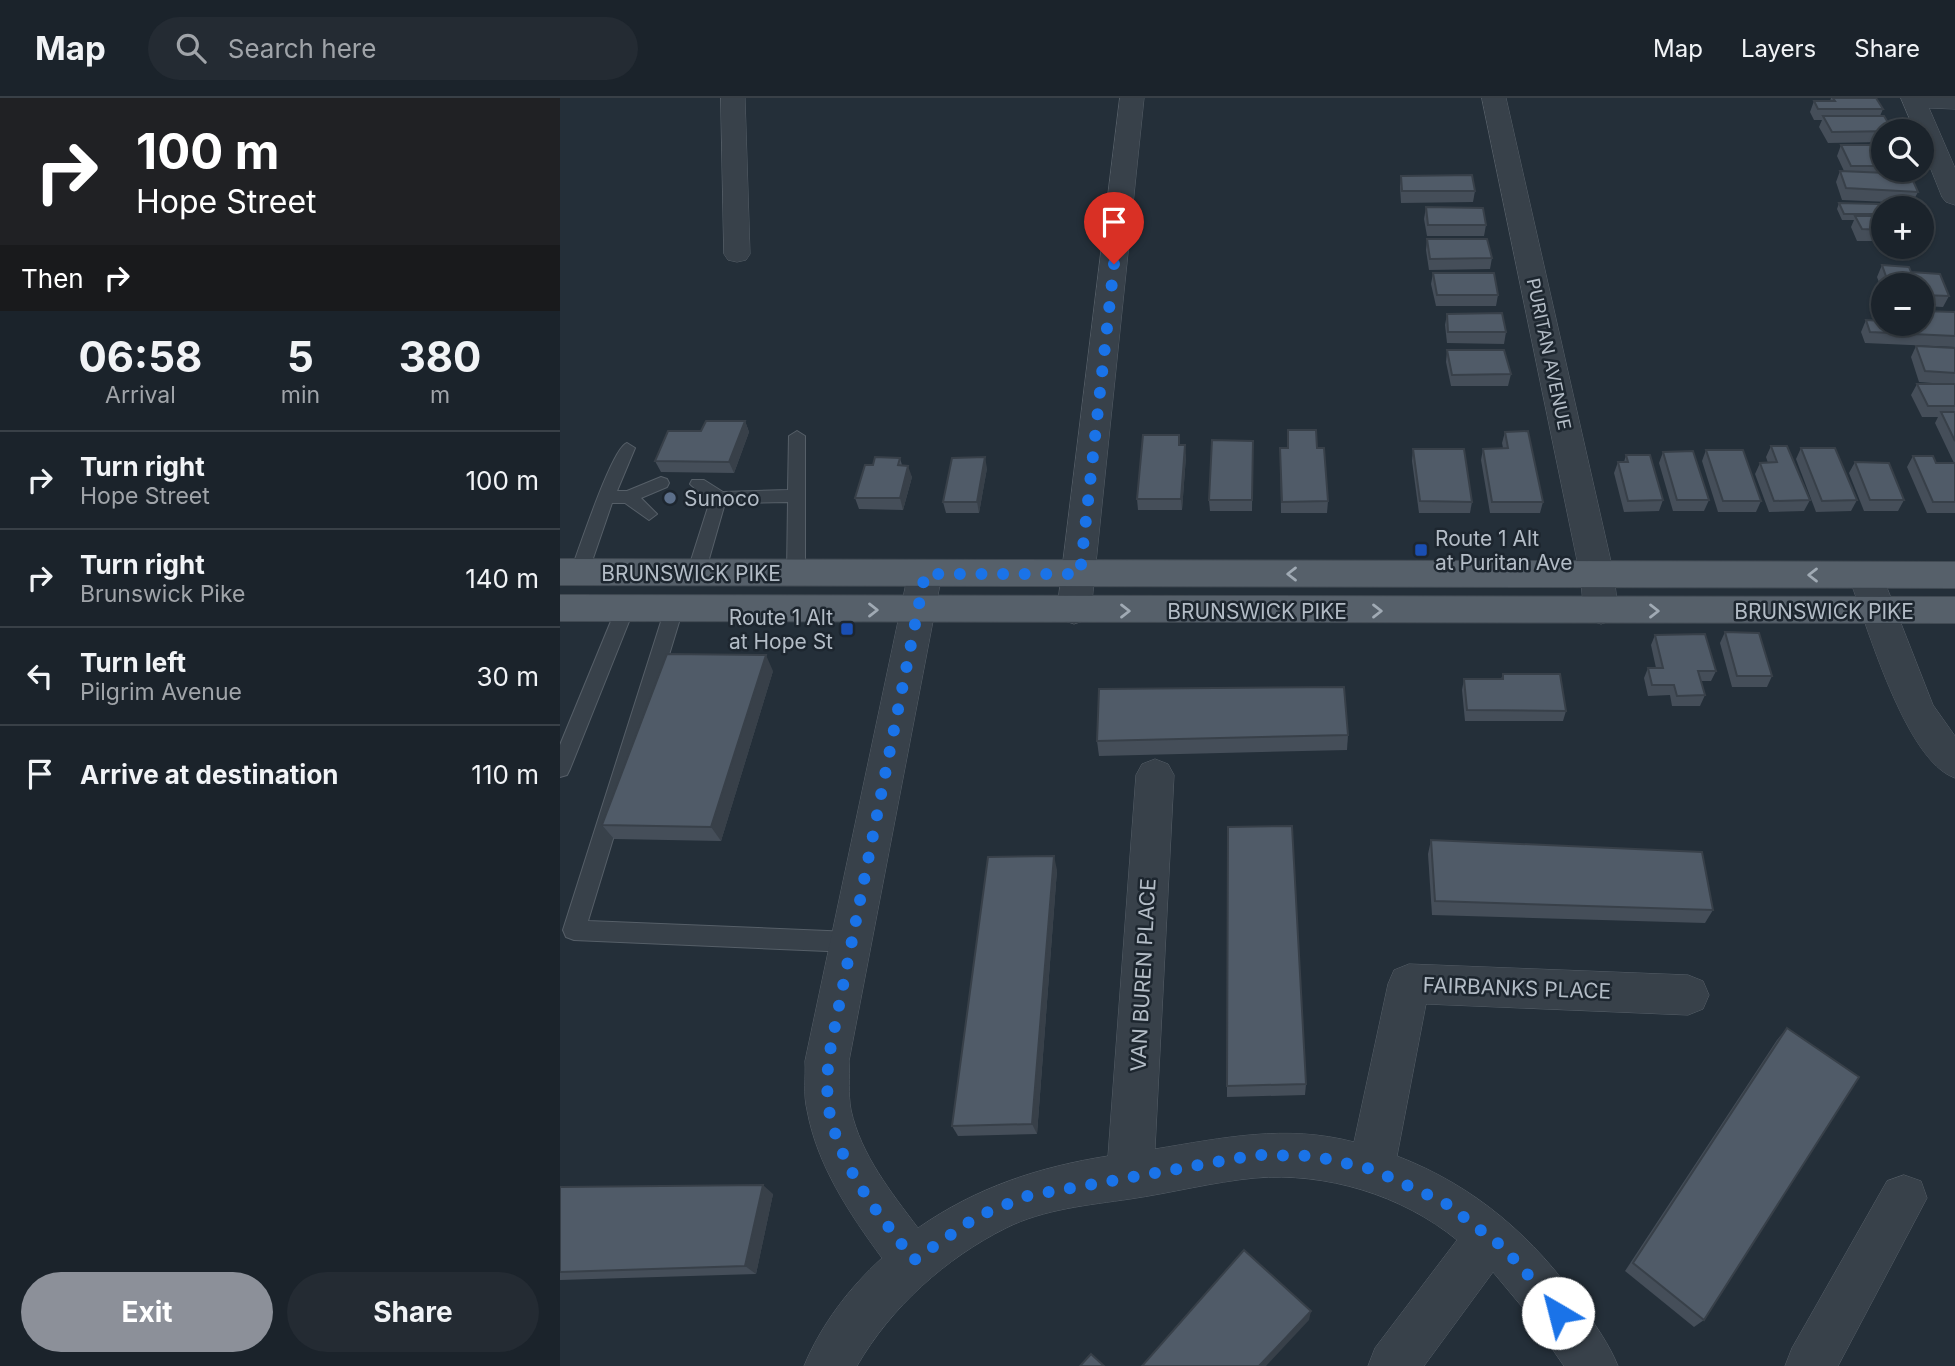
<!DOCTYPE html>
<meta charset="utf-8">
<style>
body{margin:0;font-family:Inter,sans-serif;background:#242b33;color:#f1f3f6;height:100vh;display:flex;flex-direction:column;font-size:26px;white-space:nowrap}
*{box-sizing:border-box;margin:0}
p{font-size:23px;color:#a0a4a9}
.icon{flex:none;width:38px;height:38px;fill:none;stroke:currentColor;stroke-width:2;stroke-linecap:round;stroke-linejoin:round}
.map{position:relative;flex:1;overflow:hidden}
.side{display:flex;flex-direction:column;background:#1b232b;width:560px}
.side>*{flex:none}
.top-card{background:#202124;color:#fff;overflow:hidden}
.fabs{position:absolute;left:1311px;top:21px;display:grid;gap:14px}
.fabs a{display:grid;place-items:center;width:63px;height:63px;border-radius:50%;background:#1b232b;box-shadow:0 2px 5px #0004,0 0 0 2px #394047;font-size:35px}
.pin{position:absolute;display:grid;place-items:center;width:60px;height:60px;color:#fff;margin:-72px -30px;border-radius:50% 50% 50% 0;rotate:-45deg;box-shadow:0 0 7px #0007}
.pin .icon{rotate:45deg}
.me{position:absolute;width:77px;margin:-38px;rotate:323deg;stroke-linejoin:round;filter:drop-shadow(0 0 5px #0008)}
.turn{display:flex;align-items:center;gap:24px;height:147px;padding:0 21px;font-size:32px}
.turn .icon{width:91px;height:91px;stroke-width:2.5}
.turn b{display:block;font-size:49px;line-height:60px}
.then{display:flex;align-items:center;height:66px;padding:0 21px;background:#0003;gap:14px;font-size:26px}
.eta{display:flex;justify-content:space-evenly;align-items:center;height:119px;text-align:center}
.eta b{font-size:42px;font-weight:700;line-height:49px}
.cta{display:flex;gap:14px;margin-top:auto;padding:14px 21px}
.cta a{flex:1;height:80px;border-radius:42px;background:#8c9099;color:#fff;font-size:28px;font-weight:700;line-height:80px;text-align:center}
.cta a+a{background:#242b33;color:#f1f3f6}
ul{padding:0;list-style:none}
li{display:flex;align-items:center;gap:21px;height:98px;padding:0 21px;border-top:2px solid #394047}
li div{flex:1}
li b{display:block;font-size:26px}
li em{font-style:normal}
header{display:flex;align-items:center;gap:42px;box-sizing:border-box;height:98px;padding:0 35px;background:#1b232b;border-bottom:2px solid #394047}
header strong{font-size:33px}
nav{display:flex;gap:38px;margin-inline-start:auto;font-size:24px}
.search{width:490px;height:63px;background:#242b33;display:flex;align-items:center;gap:18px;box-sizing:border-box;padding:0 24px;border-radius:38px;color:#a0a4a9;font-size:26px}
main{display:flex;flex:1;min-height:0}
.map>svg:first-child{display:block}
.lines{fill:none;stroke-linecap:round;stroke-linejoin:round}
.lane-casing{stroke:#565f68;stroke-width:2}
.street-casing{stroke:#565f68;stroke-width:1}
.primary-casing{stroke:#414a53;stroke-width:2}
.lane{fill:#38414a;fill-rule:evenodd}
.street{fill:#38414a;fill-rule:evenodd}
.primary{fill:#56606a;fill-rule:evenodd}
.wall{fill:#454e59}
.shaded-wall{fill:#384049}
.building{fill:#505b68;stroke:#384049;stroke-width:2}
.oneway{stroke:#a0aab4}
.route{stroke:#1a73e8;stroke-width:12;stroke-dasharray:0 21.6}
.service-dot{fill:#5c6f8a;stroke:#1d262f;stroke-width:2.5}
.transit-dot{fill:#1a4fb4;stroke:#1d262f;stroke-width:2.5}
.labels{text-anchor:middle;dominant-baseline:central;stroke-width:5;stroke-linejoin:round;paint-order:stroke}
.far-street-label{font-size:18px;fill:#b3bcc6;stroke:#1d262f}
.poi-label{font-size:21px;fill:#b3bcc6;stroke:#1d262f;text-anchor:start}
.street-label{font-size:21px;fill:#b3bcc6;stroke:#1d262f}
</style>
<header>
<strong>Map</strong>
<div class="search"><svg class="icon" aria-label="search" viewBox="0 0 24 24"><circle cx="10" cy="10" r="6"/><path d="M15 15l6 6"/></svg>Search here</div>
<nav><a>Map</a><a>Layers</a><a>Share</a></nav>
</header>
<main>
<section class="side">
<div class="top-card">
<div class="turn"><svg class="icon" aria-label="right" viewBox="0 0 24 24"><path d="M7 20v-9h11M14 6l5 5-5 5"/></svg><div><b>100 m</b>Hope Street</div></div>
<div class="then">Then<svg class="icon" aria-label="right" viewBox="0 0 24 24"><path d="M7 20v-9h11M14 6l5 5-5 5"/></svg></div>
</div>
<div class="eta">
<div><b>06:58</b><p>Arrival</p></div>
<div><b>5</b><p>min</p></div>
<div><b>380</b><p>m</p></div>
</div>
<ul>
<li><svg class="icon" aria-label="right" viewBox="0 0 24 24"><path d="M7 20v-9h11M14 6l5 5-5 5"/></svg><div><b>Turn right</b><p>Hope Street</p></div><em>100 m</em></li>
<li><svg class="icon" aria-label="right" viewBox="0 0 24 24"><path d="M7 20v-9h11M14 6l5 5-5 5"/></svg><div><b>Turn right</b><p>Brunswick Pike</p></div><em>140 m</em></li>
<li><svg class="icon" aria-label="left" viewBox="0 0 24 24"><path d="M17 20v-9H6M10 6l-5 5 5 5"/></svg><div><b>Turn left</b><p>Pilgrim Avenue</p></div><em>30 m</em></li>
<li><svg class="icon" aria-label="arrive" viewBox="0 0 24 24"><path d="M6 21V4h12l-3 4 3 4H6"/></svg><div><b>Arrive at destination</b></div><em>110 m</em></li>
</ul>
<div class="cta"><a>Exit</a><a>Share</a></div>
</section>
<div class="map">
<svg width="1395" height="1268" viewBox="0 0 1395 1268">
<rect width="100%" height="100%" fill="#242f39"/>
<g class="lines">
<defs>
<g id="lane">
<polygon points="237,333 245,338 245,475 242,480 230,480 227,475 228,404 165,405 145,475 142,480 130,480 127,475 149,406 128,404 126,400 128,396 139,394 130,386 132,382 144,382 163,394 228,392 229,338"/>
<path d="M67,345l8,5 -18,43h10l34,-14 6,2 2,4 -2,4 -26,11 16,16 -8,6 -24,-17h-13l-24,70 -3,5h-12l-3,-5c8,-20 42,-126 57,-130z"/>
<polygon points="65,504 71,506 74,511 10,671 7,677 0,679 0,647 56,511 59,506"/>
<polygon points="114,504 120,506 123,511 28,823 291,834 299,837 302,844 299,851 291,854 14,842 6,839 3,832 105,511 108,506"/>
</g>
<g id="street">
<polygon points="161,0 185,0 190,156 186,162 177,164 168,162 164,156"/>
<polygon points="560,0 584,0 531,513 526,522 514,526 502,522 497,513"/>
<polygon points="922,0 946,0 1054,477 1058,513 1053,522 1041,526 1029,522 1024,513 1020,477"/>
<polygon points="1341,0 1395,0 1395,11 1369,10 1395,70 1395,107 1386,104 1382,99 1362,49 1362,33 1355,33"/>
<path d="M365,464l12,3 5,9 -93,487c1,16 -1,33 2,49 10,45 40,82 67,118 59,-41 121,-61 190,-72l28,-381 6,-11 13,-5 13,5 6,11 -19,374c68,-11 130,-25 199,-7l34,-158 6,-14 15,-6 279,11 15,6 6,14 -6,14 -15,6 -262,-11 -29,152c78,30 137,81 185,150 14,20 27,38 36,60h-54l-36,-52 -35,-42 -69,94h-56l7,-18 82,-108c-55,-45 -131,-68 -202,-62 -42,4 -84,15 -125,21 -41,6 -86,10 -124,29 -60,30 -115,79 -149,138h-53c17,-41 45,-78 78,-108 -33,-45 -65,-93 -75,-148 -4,-16 -1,-33 -2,-49l103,-487 5,-9z"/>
<path d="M1305,465l12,3 5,9 51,130 22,31v42c-50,-17 -88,-154 -107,-203l5,-9z"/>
<polygon points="1344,1077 1361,1083 1367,1100 1278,1268 1225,1268 1232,1250 1327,1083"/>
</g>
<g id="primary">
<polygon points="0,461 1395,464 1395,490 0,487"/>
<polygon points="0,497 1395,499 1395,525 0,523"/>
</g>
</defs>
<!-- lane casing -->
<use href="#lane" class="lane-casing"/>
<!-- street casing -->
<use href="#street" class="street-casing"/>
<!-- primary casing -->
<use href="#primary" class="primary-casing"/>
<!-- lane -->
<use href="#lane" class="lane"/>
<!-- street -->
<use href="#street" class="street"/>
<!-- primary -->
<use href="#primary" class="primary"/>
</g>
<!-- wall -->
<g class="wall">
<polygon points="1271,0 1316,0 1323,11 1320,18 1323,33 1323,44 1268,45 1259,29 1262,22 1254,22 1250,14 1254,3 1270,3"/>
<polygon points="1281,47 1323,47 1323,72 1347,72 1345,76 1358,94 1352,105 1282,102 1276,84 1280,73 1284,73 1277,58"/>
<polygon points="841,78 915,93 913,104 841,105 840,89"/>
<polygon points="1279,105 1323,112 1323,143 1297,143 1291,129 1294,122 1282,122 1277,111"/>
<polygon points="866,109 926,127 924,138 867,138 864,121"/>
<polygon points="1362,119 1369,132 1364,143 1362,143"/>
<polygon points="867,141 932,160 930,171 869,172 866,152"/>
<polygon points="1322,167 1351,174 1389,198 1383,209 1362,208 1362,187 1323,187 1323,195 1317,179"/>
<polygon points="873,175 938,197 936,208 876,208 871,186"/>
<polygon points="1322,211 1323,226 1395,214 1395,249 1305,245 1301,234 1306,222 1317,223"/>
<polygon points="887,216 946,234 944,246 887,245 885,227"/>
<polygon points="1356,248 1395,250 1395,415 1367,415 1347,369 1353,358 1376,365 1394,365 1375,325 1378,319 1362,319 1351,297 1357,286 1385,286 1359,284 1351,259"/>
<polygon points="887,252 951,276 948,288 891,288 886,264"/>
<polygon points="185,323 189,334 174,375 101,374 95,363 141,333"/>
<polygon points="728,332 757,350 768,403 767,415 721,415 720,350 728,350"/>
<polygon points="945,334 983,404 980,415 930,415 921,362 923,351 943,350 942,345"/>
<polygon points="619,337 620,347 626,358 622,412 578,412 577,401"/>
<polygon points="693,343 692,413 650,413 649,402"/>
<polygon points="1211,348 1250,402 1244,413 1209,414 1195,376 1200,365 1208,365 1206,359"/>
<polygon points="1241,350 1297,402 1291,413 1256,414 1236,361"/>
<polygon points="853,351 912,404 910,415 859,415 852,363"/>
<polygon points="1146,352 1201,403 1196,414 1158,414 1142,363"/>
<polygon points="1103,354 1149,402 1144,413 1113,413 1099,365"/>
<polygon points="1066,357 1103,402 1099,413 1064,414 1054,375 1058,364 1064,364"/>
<polygon points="340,360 342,367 352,379 343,412 299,411 295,400 313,367"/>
<polygon points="1295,364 1344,402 1338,413 1304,413 1289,375"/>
<polygon points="427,370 419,415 386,415 383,404"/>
<polygon points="1165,534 1212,578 1207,589 1172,589 1160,545"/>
<polygon points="1095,537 1156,573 1151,583 1141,583 1145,597 1140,608 1112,608 1110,597 1088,598 1084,580 1088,570 1096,570 1091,547"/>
<polygon points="213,573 161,743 54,741 42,727"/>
<polygon points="943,576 1006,613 1003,623 905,623 902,592 904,581 941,581"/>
<polygon points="788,637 787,652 539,658 537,643"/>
<polygon points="871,742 1153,812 1145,825 872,817 868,756"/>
<polygon points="497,772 477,1036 398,1038 392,1028"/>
<polygon points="1227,930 1144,1222 1134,1229 1065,1173 1217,942"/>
<polygon points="746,986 745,997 667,999 667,988"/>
<polygon points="0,1089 213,1096 196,1176 0,1182"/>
</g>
<!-- shaded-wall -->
<g class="shaded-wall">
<polygon points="185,323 189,334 174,375 169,364"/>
<polygon points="625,347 626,358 622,412 621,401"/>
<polygon points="425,359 427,370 419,415 417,404"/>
<polygon points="348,368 352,379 343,412 340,400"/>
<polygon points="206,557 213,573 161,743 151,729"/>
<polygon points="494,758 497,772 477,1036 472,1026"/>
<polygon points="203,1087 213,1096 196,1176 185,1168"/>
<polygon points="751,1213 749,1222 706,1268 699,1268"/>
</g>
<!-- building -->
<g class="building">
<polygon points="1273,0 1316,0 1323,11 1258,11 1254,3 1275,3"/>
<polygon points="1263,18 1324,18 1333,33 1272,34"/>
<polygon points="1281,47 1323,47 1323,53 1321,53 1323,56 1323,68 1291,68"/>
<polygon points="1280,73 1350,76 1358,94 1286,90"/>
<polygon points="912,77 915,93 842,93 841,78"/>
<polygon points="1279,105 1319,106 1323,112 1323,116 1284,116"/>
<polygon points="866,109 923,110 926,127 868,127"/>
<polygon points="1295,118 1323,118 1323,132 1302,131"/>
<polygon points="1362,119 1369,132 1362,132"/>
<polygon points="867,141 927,141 932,160 870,161"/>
<polygon points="1322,167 1349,169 1351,174 1380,176 1389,198 1362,197 1362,187 1338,187 1337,185 1328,184"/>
<polygon points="873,175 934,175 938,197 877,197"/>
<polygon points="1362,213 1395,214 1395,238 1310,234 1306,222 1323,223 1323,226 1362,226"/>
<polygon points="942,215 946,234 888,234 887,216"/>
<polygon points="1356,248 1395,250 1395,275 1365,273"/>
<polygon points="887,252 944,252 951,276 892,277"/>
<polygon points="1357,286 1395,286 1395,308 1368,308"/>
<polygon points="1381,314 1395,314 1395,343"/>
<polygon points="146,323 185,323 169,364 95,363 108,333 141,333"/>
<polygon points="728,332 756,332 757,350 764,350 768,403 722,404 720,350 728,350"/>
<polygon points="968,333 983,404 932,404 923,351 948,350 945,334"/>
<polygon points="583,337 619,337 619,347 625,347 621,401 577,401"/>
<polygon points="652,342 693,343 692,402 649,402"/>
<polygon points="1211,348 1227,348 1250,402 1214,403 1200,365 1217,364"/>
<polygon points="1241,350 1275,350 1297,402 1262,403"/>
<polygon points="853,351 904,351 912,404 860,403"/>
<polygon points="1146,352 1183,352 1201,403 1163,403"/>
<polygon points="1133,353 1149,402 1117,402 1103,354"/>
<polygon points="1066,357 1090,357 1103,402 1068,403 1058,364 1068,364"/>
<polygon points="1353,358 1373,358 1376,365 1395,365 1395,404 1373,404"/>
<polygon points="315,359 340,360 338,367 348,368 340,400 295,400 305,367 313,367"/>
<polygon points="425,359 417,404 383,404 392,360"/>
<polygon points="1295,364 1329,365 1344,402 1310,402"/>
<polygon points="1165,534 1199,535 1212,578 1177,578"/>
<polygon points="1145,536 1156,573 1138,573 1145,597 1117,598 1114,587 1092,587 1088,570 1103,570 1095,537"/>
<polygon points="107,556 206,557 151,729 42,727"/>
<polygon points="943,576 1000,576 1006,613 907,612 904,581 943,581"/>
<polygon points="784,589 788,637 537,643 539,591"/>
<polygon points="732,728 746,986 667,988 668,729"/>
<polygon points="871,742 1142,754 1153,812 875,803"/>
<polygon points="494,758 472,1026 392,1028 428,759"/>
<polygon points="1227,930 1299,979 1144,1222 1073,1165"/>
<polygon points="203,1087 185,1168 0,1174 0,1089"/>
<polygon points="684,1152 751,1213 699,1268 582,1268"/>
<polygon points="531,1256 544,1268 520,1268"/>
</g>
<!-- one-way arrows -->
<defs><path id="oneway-chevron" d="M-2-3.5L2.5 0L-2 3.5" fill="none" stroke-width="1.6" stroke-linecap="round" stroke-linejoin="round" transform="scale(1.75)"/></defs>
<g class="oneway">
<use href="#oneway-chevron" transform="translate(732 476) rotate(-180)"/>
<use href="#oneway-chevron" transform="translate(1253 477) rotate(180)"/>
<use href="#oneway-chevron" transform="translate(313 512)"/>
<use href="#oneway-chevron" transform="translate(565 513)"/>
<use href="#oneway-chevron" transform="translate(817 513)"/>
<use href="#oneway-chevron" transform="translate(1094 513)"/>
</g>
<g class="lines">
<!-- route -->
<path class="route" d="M554,166l-34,310h-155l-97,487c0,16 -2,34 1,49 12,60 49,103 85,150l64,-44 49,-20 228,-41 59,1 57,13 73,33 60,46 42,47 12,18"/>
</g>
<!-- markers -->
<circle class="service-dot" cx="110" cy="400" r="7"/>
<g class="transit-dot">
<rect x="854" y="445" width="14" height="14" rx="3.5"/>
<rect x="280" y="524" width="14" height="14" rx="3.5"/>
</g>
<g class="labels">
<!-- far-street labels -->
<g class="far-street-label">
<text transform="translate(989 256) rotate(78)">PURITAN AVENUE</text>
</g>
<!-- poi labels -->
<g class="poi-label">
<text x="124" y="400">Sunoco</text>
<text x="875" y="440">Route 1 Alt<tspan x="875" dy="24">at Puritan Ave</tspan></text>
<text x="273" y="519" text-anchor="end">Route 1 Alt<tspan x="273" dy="24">at Hope St</tspan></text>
</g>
<!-- street labels -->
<g class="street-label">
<text x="131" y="475">BRUNSWICK PIKE</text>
<text x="697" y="513">BRUNSWICK PIKE</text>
<text x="1264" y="513">BRUNSWICK PIKE</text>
<text transform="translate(583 877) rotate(-87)">VAN BUREN PLACE</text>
<text transform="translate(957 890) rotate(2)">FAIRBANKS PLACE</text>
</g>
</g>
</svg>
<div class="fabs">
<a><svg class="icon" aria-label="search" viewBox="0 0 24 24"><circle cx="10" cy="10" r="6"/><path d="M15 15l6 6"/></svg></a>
<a>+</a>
<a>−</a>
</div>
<div class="pin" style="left:554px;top:166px;background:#d93025"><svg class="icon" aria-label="arrive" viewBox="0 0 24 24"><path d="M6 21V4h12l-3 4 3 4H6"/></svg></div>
<svg class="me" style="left:998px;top:1215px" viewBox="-20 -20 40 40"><circle r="19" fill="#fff"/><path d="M0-13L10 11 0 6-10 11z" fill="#1a73e8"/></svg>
</div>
</main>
